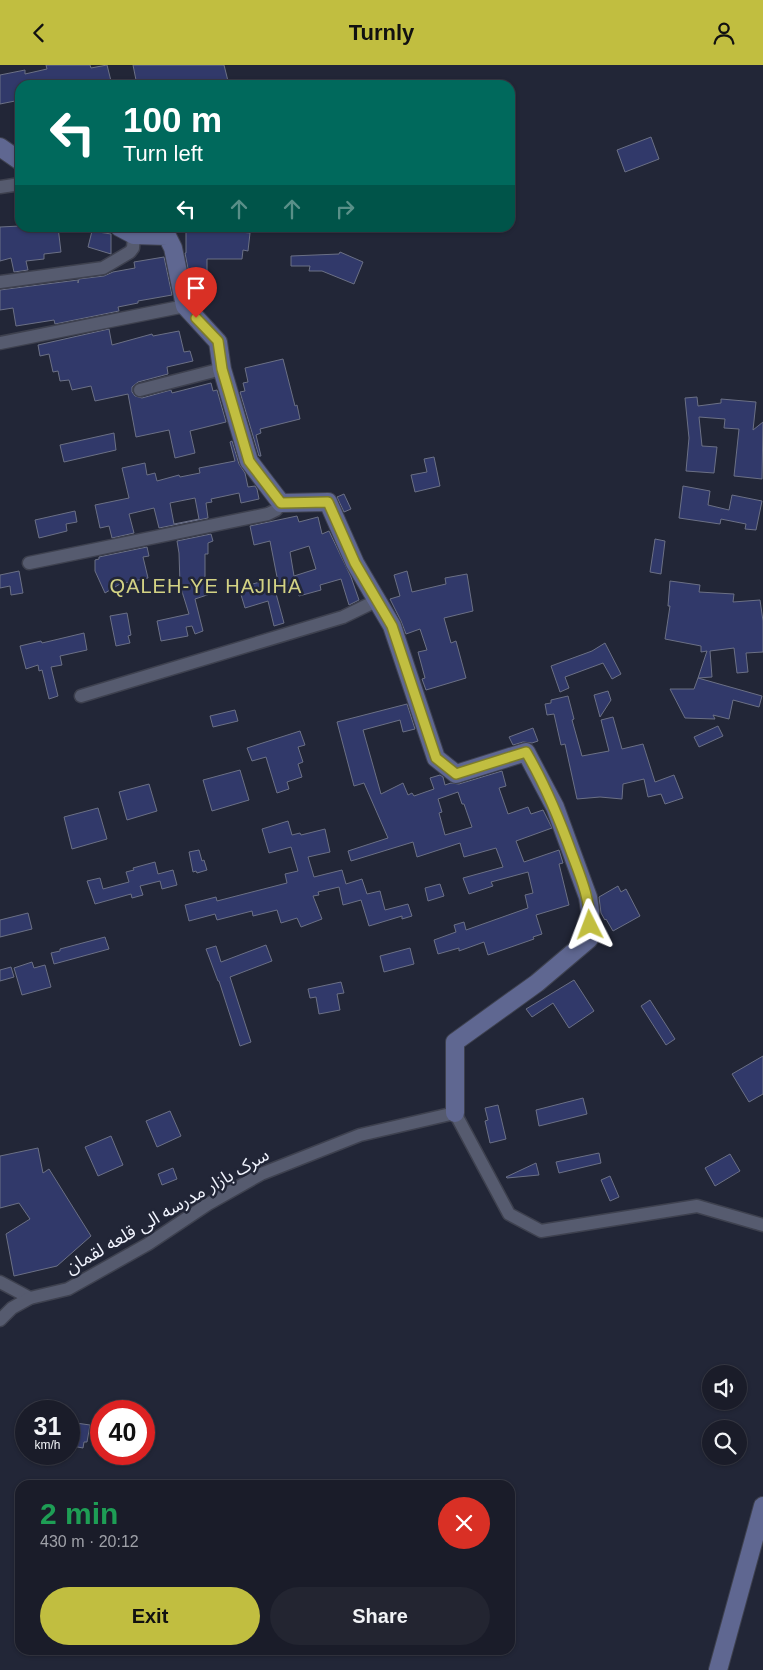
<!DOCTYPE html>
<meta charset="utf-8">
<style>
body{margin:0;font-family:Helvetica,"Noto Sans Arabic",sans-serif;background:#232531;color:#f1f3f6;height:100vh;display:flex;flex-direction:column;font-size:19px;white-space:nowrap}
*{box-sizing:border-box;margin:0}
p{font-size:16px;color:#9fa1a8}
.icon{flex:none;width:28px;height:28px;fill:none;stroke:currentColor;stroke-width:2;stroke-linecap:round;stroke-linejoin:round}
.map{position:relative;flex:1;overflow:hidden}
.sheet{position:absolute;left:15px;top:1415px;width:500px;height:175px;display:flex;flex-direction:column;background:#1a1c29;border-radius:15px;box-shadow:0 1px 4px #0004,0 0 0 1px #383a46}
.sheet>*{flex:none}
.guide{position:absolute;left:15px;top:15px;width:500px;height:152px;border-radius:15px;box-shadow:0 1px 4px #0004,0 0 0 1px #383a46;background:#00695c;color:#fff;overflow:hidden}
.buttons{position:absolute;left:702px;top:1300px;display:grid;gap:10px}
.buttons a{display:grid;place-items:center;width:45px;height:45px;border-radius:50%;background:#1a1c29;box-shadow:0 1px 4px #0004,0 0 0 1px #383a46;font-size:25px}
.speed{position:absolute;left:15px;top:1335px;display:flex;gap:10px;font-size:25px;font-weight:700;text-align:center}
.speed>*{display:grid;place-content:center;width:65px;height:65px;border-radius:50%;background:#1a1c29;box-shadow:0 1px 4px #0004,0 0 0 1px #383a46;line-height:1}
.speed small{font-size:12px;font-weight:400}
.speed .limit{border:8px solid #d22;background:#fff;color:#111}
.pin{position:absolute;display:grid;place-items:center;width:42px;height:42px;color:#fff;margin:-51px -21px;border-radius:50% 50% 50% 0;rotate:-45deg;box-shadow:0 0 5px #0007}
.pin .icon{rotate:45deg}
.me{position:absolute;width:55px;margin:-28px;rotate:357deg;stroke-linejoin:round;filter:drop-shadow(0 0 4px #0008)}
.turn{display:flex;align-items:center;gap:18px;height:105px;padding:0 25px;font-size:22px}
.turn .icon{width:65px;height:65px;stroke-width:2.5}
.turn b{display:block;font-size:35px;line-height:42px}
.lanes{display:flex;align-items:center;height:48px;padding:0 25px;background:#0003;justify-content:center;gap:25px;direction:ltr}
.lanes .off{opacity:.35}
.round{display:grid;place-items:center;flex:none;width:52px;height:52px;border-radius:26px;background:#232531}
.summary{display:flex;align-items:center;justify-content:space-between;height:85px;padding:0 25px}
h1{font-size:30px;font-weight:800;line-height:38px;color:#1e9e55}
.button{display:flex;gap:10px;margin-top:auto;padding:10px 25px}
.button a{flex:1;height:58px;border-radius:30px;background:#c1be40;color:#111;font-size:20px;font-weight:800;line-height:58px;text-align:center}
.button a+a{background:#232531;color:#f1f3f6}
header{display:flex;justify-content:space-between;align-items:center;height:65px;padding:0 25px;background:#c1be40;color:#111;font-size:22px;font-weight:800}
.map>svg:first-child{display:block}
.building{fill:#31396a;stroke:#6b7085;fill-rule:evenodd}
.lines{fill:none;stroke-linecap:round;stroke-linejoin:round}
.street-casing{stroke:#3e414f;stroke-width:15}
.secondary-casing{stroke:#3e414f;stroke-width:20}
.street{stroke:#565b6f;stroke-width:12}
.secondary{stroke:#5f6791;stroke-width:18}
.route-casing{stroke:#7d7c2a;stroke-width:12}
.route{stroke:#c1be40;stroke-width:9}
.labels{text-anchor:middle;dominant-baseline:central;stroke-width:5;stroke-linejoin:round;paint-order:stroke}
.street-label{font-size:18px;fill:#f1f4fe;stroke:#222637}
.quarter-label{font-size:20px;letter-spacing:1px;fill:#d3d284;stroke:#222637}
</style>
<header><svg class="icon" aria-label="back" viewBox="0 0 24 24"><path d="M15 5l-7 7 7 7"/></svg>Turnly<svg class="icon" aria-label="person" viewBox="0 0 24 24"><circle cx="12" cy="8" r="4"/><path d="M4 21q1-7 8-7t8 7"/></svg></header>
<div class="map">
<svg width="763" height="1605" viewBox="0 0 763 1605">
<rect width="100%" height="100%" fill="#222637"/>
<!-- building -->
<g class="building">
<polygon points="46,0 90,0 91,3 107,0 112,20 20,20 20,35 0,39 0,10 25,5 25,9 47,4"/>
<polygon points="133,0 224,0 229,20 137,20"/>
<polygon points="651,72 659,94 625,107 617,85"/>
<polygon points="20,161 20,162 58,162 61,187 44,189 44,194 26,196 28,205 14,207 11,193 0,196 0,162"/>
<polygon points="195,162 221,162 221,165 250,168 248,186 243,185 242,194 207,194 207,214 190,214 185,188 186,188 186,166 195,166"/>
<polygon points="92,166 111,169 111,189 88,182"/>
<polygon points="340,187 363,197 354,219 322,206 309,206 310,201 291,201 291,191 339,189"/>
<polygon points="164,192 172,230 138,236 138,238 118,242 119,246 55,259 54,255 16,261 13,243 0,245 0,225 78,215 78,218 79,214 104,211 113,207 135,203 134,197"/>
<polygon points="109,264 112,280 152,269 153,271 179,266 184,287 190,286 193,296 167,302 168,309 138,317 132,322 132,327 135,331 142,333 171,325 172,328 211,318 213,326 217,325 226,357 190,366 195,388 175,393 169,365 136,372 128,329 95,336 91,321 72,325 69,315 60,316 58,306 53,307 49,289 40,291 38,280"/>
<polygon points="283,294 295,341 297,340 300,354 260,364 261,368 256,370 261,391 259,391 240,327 245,326 243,318 248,317 245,303"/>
<polygon points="697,332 698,341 721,338 721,334 756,337 753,365 763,357 762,414 734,411 739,364 724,363 725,354 699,352 702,381 717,382 714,408 686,406 689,373 685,333"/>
<polygon points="114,368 116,385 64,397 60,380"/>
<path d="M232,376l7,23 6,9 3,14 7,-1 2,3 2,10 -18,4 -2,-10 -28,6 1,3 -6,1 2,15 -49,10 -5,-20 -25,6 5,19 -22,5 -3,-12 -9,2 -5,-23 34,-7 -7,-30 23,-5 2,12 8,-2 2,8 22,-6 1,2 20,-4 -1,-5 36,-7 -5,-19zM195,433l4,21 -25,5 -4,-21z"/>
<polygon points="434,392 440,421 415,427 411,410 427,407 424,394"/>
<polygon points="683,421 710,426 708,440 729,445 732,430 762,436 756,465 745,464 746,459 721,454 720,459 679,453"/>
<polygon points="344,429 351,444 344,447 337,432"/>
<polygon points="75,446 77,457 66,459 67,466 39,473 35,455"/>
<path d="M297,451l2,6 19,-5 4,17 7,-3 22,46 8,23 -10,5 -8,-26 -21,6 1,5 -22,6 -4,-12 -20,6 9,33 -10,3 -6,-25 -23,7 -6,-20 38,-11 -7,-36 -16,4 -4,-19zM309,481l7,23 -22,7 -4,-24z"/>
<polygon points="211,469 213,476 208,478 208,489 205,489 205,513 210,529 195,534 203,566 195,569 192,561 186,562 188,571 161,576 157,556 189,549 180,520 179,488 177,476"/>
<polygon points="655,474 665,476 661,509 650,507"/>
<polygon points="147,482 149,491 143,492 148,513 120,519 105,528 95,506 95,495 99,494 99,492"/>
<polygon points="19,506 23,528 11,530 10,521 0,523 0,510"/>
<polygon points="407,506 412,527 446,519 445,513 467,509 473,546 444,553 451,578 456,576 466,613 426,625 422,614 425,613 418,587 427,585 420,564 406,569 401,556 390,534 400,531 394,510"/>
<polygon points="670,516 700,520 699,527 734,529 733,537 760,535 763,556 763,587 746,588 748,607 737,608 734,583 710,586 712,612 698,613 707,586 701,587 701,581 665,574 670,541 668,541"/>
<polygon points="127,548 131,570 128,571 130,578 116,581 110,551"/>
<polygon points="84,568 87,585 60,591 62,600 51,602 58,631 49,634 42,605 39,606 38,600 26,604 20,581 41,576 42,578"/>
<polygon points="605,578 621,609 612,614 603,598 565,612 569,623 560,627 551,601 592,586"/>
<polygon points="698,613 762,631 759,642 733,635 729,654 713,650 715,654 685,653 670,624 694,624"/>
<polygon points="608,626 611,635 600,652 594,630"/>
<polygon points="568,631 574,654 572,655 582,691 609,686 601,655 613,652 622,684 643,679 655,717 674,710 683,733 665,739 661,729 648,732 644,714 623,719 622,734 600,732 577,734 565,679 561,680 554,649 547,650 545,639 551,638 551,635"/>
<path d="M407,639l8,25 -12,3 -3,-12 -37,10 18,64 22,-11 5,12 4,-2 2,3 20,-7 -4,-11 10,-3 3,2 2,8 6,-2 8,1 43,-13 4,15 -7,2 9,26 20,-7 3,7 12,-4 9,18 -36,13 8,21 35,-12 4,13 -4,1 10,41 -33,10 6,19 -9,3 1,2 -46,16 -4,-13 -25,9v-3l-21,6 -4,-14 22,-8 -2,-7 10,-3 2,8 62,-22 -3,-13 8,-2 -5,-21 -37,10 2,4 -24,8 -6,-16 40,-11 -7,-19 -32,9 -4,-14 -43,14 -4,-15 -62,19 -3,-10 40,-13 -24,-55 -10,3 -17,-64zM458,727l4,12h2l8,23 -27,8 -6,-22 3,-1 -4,-13z"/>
<polygon points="235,645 238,656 213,662 210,651"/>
<polygon points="718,661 723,671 699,682 694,672"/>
<polygon points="533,663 538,676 532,678 523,677 513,680 509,672"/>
<polygon points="300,666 305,680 298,682 303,697 298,699 302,712 287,717 289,724 277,728 266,692 252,696 247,683"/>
<polygon points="240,705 249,735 212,746 203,715"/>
<polygon points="149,719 157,746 127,755 119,727"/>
<polygon points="98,743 107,774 72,784 64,752"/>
<polygon points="288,756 292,770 300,768 301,770 325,764 330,787 308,792 314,812 342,805 346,819 362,814 367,829 380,826 385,845 408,839 412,851 402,854 402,851 369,861 361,835 343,840 339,822 318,827 319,830 313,831 322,854 301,862 297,853 281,858 277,845 253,851 252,846 217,855 215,849 189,856 185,840 216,832 217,836 287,818 285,809 298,806 291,782 269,788 262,764"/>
<polygon points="199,785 202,796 204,795 207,805 197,808 196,806 193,807 189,787"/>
<polygon points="155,797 158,809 173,805 177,820 162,824 160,816 140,821 143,830 132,833 131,829 95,839 87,816 100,813 103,824 129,817 126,807 134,805 133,803"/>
<polygon points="440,819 444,831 428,836 425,823"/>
<polygon points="618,821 621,827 626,824 640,851 613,866 606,854 605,855 601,848 599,832"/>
<polygon points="28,848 32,864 0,872 0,855"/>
<polygon points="105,872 109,884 54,899 51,888 60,886 60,884"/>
<polygon points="266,880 272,896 230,912 251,977 240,981 219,916 218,916 206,884 216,881 221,897"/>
<polygon points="410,883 414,899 384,907 380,891"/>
<polygon points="32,897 34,903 45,900 51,922 22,930 14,903"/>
<polygon points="11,902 14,912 0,916 0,905"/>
<polygon points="574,915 594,946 569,963 553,938 532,952 526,944"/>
<polygon points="341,917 344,928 337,929 340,945 319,949 316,932 310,933 308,924"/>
<polygon points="650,935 675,974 666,980 641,941"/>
<polygon points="763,991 763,1029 749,1037 732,1009"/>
<polygon points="583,1033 587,1049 539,1061 536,1045"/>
<polygon points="498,1040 506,1074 490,1078 485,1056 488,1055 485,1043"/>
<polygon points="170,1046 181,1071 157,1082 146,1056"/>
<polygon points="111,1071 123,1100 98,1111 85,1082"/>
<polygon points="38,1083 43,1108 49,1104 91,1171 57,1201 14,1211 6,1169 30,1154 19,1138 0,1143 0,1091"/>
<polygon points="599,1088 601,1098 559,1108 556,1097"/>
<polygon points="730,1089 740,1106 715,1121 705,1103"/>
<polygon points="536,1098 539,1110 507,1113 506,1112"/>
<polygon points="173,1103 177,1114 162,1120 158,1109"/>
<polygon points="610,1111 619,1132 610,1136 601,1115"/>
<polygon points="69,1357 90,1360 87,1377 84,1377 83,1383 72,1381 74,1368 69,1367"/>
</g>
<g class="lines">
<defs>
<g id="street">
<polyline points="0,122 20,119"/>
<polyline points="0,217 103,203 130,187 133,183 134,170"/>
<polyline points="0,278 185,241"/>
<polyline points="140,325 222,304"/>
<polyline points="29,498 268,449 276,445 281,438"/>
<polyline points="81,631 343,552 376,536"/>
<polyline points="0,1217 30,1233"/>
<polyline points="0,1255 12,1243 30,1233 68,1224 148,1179 208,1139 261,1109 360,1070 455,1048 509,1149 541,1166 697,1141 763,1160"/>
</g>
<g id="secondary">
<polyline points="0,82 20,96"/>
<polyline points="119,162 134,170 167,171 173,183 185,241 218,277 222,304 249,396 281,438 328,437 355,498 392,561 436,693 456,709 526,687 555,742 588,832 590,846 589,874 537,918 455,977 455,1048"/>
<polyline points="718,1605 763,1441"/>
</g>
</defs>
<!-- street casing -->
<use href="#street" class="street-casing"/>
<!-- secondary casing -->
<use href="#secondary" class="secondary-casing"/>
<!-- street -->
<use href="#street" class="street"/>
<!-- secondary -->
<use href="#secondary" class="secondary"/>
</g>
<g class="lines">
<defs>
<path id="route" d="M196,253l22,23 4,28 27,92 32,42 47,-1 27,61 37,63 44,132 20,16 70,-22c20,34 33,66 46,102 9,24 18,45 18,71"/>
</defs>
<!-- route casing -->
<use href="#route" class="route-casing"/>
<!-- route -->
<use href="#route" class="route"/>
</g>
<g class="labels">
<!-- street labels -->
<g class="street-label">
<text transform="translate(167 1146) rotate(-30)">سرک بازار مدرسه الی قلعه لقمان</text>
</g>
<!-- quarter labels -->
<g class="quarter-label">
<text x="206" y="521">QALEH-YE HAJIHA</text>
</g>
</g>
</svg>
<div class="buttons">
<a><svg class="icon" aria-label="sound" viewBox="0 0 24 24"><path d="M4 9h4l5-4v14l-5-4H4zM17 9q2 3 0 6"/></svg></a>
<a><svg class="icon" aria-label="search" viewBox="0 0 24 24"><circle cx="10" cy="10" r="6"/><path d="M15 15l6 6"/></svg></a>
</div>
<div class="speed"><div>31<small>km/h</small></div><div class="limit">40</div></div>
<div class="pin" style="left:196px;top:253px;background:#d93025"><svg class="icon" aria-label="arrive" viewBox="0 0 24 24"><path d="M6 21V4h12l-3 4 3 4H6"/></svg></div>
<svg class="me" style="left:590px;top:860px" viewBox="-20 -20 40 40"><path d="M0-17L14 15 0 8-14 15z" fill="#c1be40" stroke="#fff" stroke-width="4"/></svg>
<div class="guide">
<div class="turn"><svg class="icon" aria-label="left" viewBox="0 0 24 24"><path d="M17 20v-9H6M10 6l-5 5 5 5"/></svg><div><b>100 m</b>Turn left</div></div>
<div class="lanes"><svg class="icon" aria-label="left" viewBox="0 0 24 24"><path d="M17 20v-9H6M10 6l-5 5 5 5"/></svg><svg class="icon off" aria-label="ahead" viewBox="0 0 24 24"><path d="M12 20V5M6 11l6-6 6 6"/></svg><svg class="icon off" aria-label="ahead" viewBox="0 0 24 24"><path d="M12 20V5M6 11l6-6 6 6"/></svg><svg class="icon off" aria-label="right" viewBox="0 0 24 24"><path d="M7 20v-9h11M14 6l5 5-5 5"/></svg></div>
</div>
<section class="sheet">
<div class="summary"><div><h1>2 min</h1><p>430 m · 20:12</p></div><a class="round" style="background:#d93025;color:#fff"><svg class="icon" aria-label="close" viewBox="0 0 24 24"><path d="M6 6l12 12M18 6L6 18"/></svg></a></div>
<div class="button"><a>Exit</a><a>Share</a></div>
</section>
</div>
